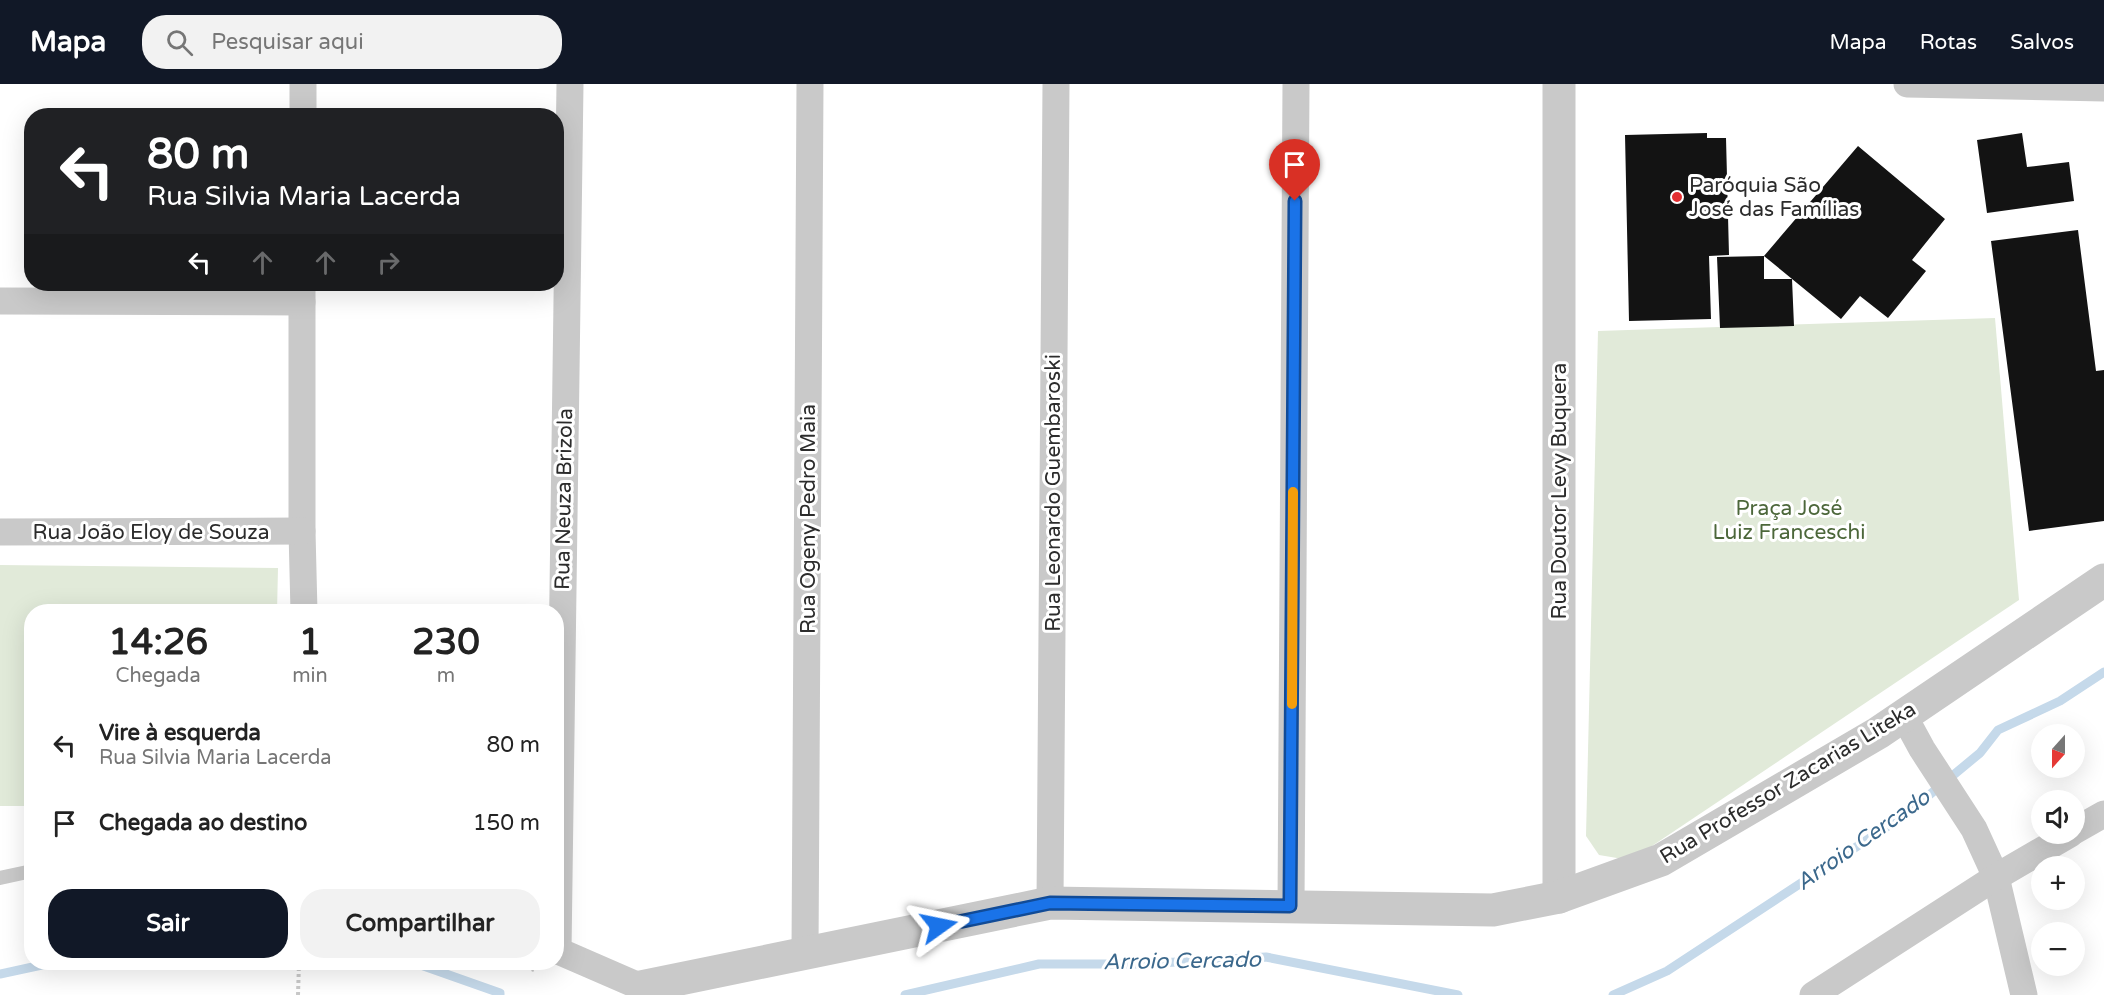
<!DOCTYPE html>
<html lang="pt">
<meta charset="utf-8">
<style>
body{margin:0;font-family:"Varela Round",sans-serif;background:#f2f2f2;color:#222;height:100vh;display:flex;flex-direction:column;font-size:22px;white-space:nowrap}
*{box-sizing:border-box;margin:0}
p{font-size:20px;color:#767676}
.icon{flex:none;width:33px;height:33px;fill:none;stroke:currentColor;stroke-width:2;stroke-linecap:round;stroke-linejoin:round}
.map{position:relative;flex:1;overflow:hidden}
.drawer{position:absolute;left:24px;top:520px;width:540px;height:366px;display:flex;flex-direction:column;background:#fff;border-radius:24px;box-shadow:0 6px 24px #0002}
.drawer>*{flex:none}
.hud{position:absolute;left:24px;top:24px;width:540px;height:183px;border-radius:24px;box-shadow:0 6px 24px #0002;background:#202124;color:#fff;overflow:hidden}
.needle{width:39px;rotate:201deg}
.fabs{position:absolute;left:2031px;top:640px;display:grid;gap:12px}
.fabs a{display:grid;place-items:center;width:54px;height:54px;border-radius:50%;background:#fff;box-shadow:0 6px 24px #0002;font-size:30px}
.pin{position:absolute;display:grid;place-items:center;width:51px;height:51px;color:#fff;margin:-62px -26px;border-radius:50% 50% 50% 0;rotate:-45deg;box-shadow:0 0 6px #0007}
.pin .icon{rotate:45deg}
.me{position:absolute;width:66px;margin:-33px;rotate:78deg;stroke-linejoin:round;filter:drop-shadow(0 0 4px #0008)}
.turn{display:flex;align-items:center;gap:21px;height:126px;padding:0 24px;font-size:27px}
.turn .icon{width:78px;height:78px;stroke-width:2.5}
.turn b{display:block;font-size:42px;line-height:51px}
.lanes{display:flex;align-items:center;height:57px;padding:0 24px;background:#0003;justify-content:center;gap:30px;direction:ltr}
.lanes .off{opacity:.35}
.eta{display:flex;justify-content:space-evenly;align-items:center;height:102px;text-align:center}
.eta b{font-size:36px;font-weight:700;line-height:42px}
.cta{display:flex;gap:12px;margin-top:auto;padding:12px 24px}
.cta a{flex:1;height:69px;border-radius:24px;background:#111827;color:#fff;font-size:24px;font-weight:700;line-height:69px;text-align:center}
.cta a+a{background:#f2f2f2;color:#222}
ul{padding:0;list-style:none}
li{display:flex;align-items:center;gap:18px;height:78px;padding:0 24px}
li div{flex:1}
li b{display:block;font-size:22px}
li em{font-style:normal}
header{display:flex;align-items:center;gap:36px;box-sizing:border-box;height:84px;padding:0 30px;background:#111827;color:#fff}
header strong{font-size:28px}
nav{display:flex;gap:33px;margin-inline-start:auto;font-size:21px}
.search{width:420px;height:54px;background:#f2f2f2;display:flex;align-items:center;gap:15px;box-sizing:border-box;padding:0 21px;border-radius:24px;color:#767676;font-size:22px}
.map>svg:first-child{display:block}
.green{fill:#e1ead9}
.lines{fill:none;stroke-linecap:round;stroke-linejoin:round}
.stream{stroke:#c5d9ea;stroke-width:9}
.building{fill:#131313}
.path{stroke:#c9c9c9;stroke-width:4;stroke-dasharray:3 3;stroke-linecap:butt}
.service{stroke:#c9c9c9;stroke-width:14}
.minor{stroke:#c9c9c9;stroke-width:27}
.tertiary{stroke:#c9c9c9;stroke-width:33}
.route-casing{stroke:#114b97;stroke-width:15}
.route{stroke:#1a73e8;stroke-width:10}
.slow{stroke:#f59e0b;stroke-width:10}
.poi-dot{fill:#e32e31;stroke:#fff;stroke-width:2}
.labels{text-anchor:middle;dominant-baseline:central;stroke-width:6;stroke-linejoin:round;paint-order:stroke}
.poi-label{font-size:21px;fill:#2c2c2c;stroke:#fff;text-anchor:start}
.street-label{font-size:21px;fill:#2c2c2c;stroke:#fff}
.park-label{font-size:21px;fill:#4c673a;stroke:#fff}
.water-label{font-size:22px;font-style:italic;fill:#3b688c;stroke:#fff}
</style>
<header>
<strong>Mapa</strong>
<div class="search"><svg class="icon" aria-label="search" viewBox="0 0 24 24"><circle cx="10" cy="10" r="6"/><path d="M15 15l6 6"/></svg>Pesquisar aqui</div>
<nav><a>Mapa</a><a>Rotas</a><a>Salvos</a></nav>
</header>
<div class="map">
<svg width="2104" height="911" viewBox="0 0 2104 911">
<rect width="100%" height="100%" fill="#fff"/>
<!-- green -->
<g class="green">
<polygon points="1995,234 2019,516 1646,766 1623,775 1599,771 1586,752 1598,247"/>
<polygon points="0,481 278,484 277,528 32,528 31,722 0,722"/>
</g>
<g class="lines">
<!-- stream -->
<g class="stream">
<polyline points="415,879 500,909 500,911"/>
<polyline points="0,890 51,879"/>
<polyline points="905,911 1039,880 1141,880 1266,873 1458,911"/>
<polyline points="1613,911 1667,887 1905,731 1980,669 1998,646 2060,617 2104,588"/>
</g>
</g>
<!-- building -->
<g class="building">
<polygon points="1707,49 1707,54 1726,54 1729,171 1709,172 1711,235 1629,237 1625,51"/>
<polygon points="2022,49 2027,83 2069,78 2074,117 1987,129 1977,56"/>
<polygon points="1858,62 1945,135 1912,176 1926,187 1888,234 1860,212 1841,235 1764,172"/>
<polygon points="2078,146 2096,287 2104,286 2104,437 2029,447 1991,157"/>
<polygon points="1764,172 1764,195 1792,195 1794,242 1720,244 1717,173"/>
</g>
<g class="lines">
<!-- path -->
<g class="path">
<polyline points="515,879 534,886"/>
<polyline points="298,911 299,879"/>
</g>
<!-- service -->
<polyline class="service" points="0,794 32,787"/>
<!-- minor -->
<g class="minor">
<polyline points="1907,0 2104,4"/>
<polyline points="303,32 303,0"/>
<polyline points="302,200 302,447 304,528"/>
<polyline points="0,217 302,218"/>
<polyline points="0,448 302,447"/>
<polyline points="1904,632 1922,665 1974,745 1996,793 2024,911"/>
<polyline points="2074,747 2104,730"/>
<polyline points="1050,819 1056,0"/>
<polyline points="1291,822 1296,0"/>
<polyline points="556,866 641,903"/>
<polyline points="558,867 570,0"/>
<polyline points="805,869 810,0"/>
<polyline points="1813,911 1996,793 2070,750"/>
</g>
<!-- tertiary -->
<g class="tertiary">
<polyline points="1559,813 1559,0"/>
<polyline points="644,911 641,903 1050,819 1493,826 1559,813 1661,776 1878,649 2104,496"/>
</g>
</g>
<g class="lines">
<defs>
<polyline id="route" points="939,842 1050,819 1290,822 1295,117"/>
</defs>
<!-- route casing -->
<use href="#route" class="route-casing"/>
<!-- route -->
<use href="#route" class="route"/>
<!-- slow -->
<polyline class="slow" points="1292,620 1293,408"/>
</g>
<!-- markers -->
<circle class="poi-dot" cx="1677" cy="113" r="6"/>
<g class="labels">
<!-- poi labels -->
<g class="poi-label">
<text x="1689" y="101">Paróquia São<tspan x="1689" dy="24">José das Famílias</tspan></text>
</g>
<!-- street labels -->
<g class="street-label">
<text transform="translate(1559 407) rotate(-90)">Rua Doutor Levy Buquera</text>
<text transform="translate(1053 409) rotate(-90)">Rua Leonardo Guembaroski</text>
<text transform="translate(564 415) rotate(-89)">Rua Neuza Brizola</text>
<text transform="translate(808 435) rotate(-90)">Rua Ogeny Pedro Maia</text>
<text x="151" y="448">Rua João Eloy de Souza</text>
<text transform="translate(1788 699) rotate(-31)">Rua Professor Zacarias Liteka</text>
</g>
<!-- park labels -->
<g class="park-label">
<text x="1789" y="424">Praça José<tspan x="1789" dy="24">Luiz Franceschi</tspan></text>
</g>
<!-- water labels -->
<g class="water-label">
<text transform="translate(1863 756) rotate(-35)">Arroio Cercado</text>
<text transform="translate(1182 877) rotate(-1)">Arroio Cercado</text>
</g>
</g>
</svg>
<div class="fabs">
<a><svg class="needle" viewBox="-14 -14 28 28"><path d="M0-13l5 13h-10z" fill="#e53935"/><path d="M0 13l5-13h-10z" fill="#767676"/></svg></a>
<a><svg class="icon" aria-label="sound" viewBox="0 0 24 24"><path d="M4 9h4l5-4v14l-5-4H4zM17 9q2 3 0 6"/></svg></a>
<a>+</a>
<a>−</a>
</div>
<div class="pin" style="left:1295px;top:117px;background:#d93025"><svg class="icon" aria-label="arrive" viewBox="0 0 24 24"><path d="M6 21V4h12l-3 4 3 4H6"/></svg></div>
<svg class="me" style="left:939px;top:842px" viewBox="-20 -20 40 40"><path d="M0-17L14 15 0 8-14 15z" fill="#1a73e8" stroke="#fff" stroke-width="4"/></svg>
<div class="hud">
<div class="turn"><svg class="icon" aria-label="left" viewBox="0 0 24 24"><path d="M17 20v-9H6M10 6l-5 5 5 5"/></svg><div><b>80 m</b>Rua Silvia Maria Lacerda</div></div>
<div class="lanes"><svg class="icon" aria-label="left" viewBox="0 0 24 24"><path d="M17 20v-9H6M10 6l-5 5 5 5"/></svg><svg class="icon off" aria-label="ahead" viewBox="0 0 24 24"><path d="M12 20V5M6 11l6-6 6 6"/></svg><svg class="icon off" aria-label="ahead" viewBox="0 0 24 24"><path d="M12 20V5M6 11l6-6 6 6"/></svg><svg class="icon off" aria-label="right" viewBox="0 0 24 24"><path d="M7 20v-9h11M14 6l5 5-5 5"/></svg></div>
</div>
<section class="drawer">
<div class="eta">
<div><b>14:26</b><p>Chegada</p></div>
<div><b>1</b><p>min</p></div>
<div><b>230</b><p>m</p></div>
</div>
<ul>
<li><svg class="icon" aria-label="left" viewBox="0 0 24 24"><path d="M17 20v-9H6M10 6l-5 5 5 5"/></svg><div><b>Vire à esquerda</b><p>Rua Silvia Maria Lacerda</p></div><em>80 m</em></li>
<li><svg class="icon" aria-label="arrive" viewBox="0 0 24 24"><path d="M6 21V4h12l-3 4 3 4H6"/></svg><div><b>Chegada ao destino</b></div><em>150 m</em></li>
</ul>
<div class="cta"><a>Sair</a><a>Compartilhar</a></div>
</section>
</div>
